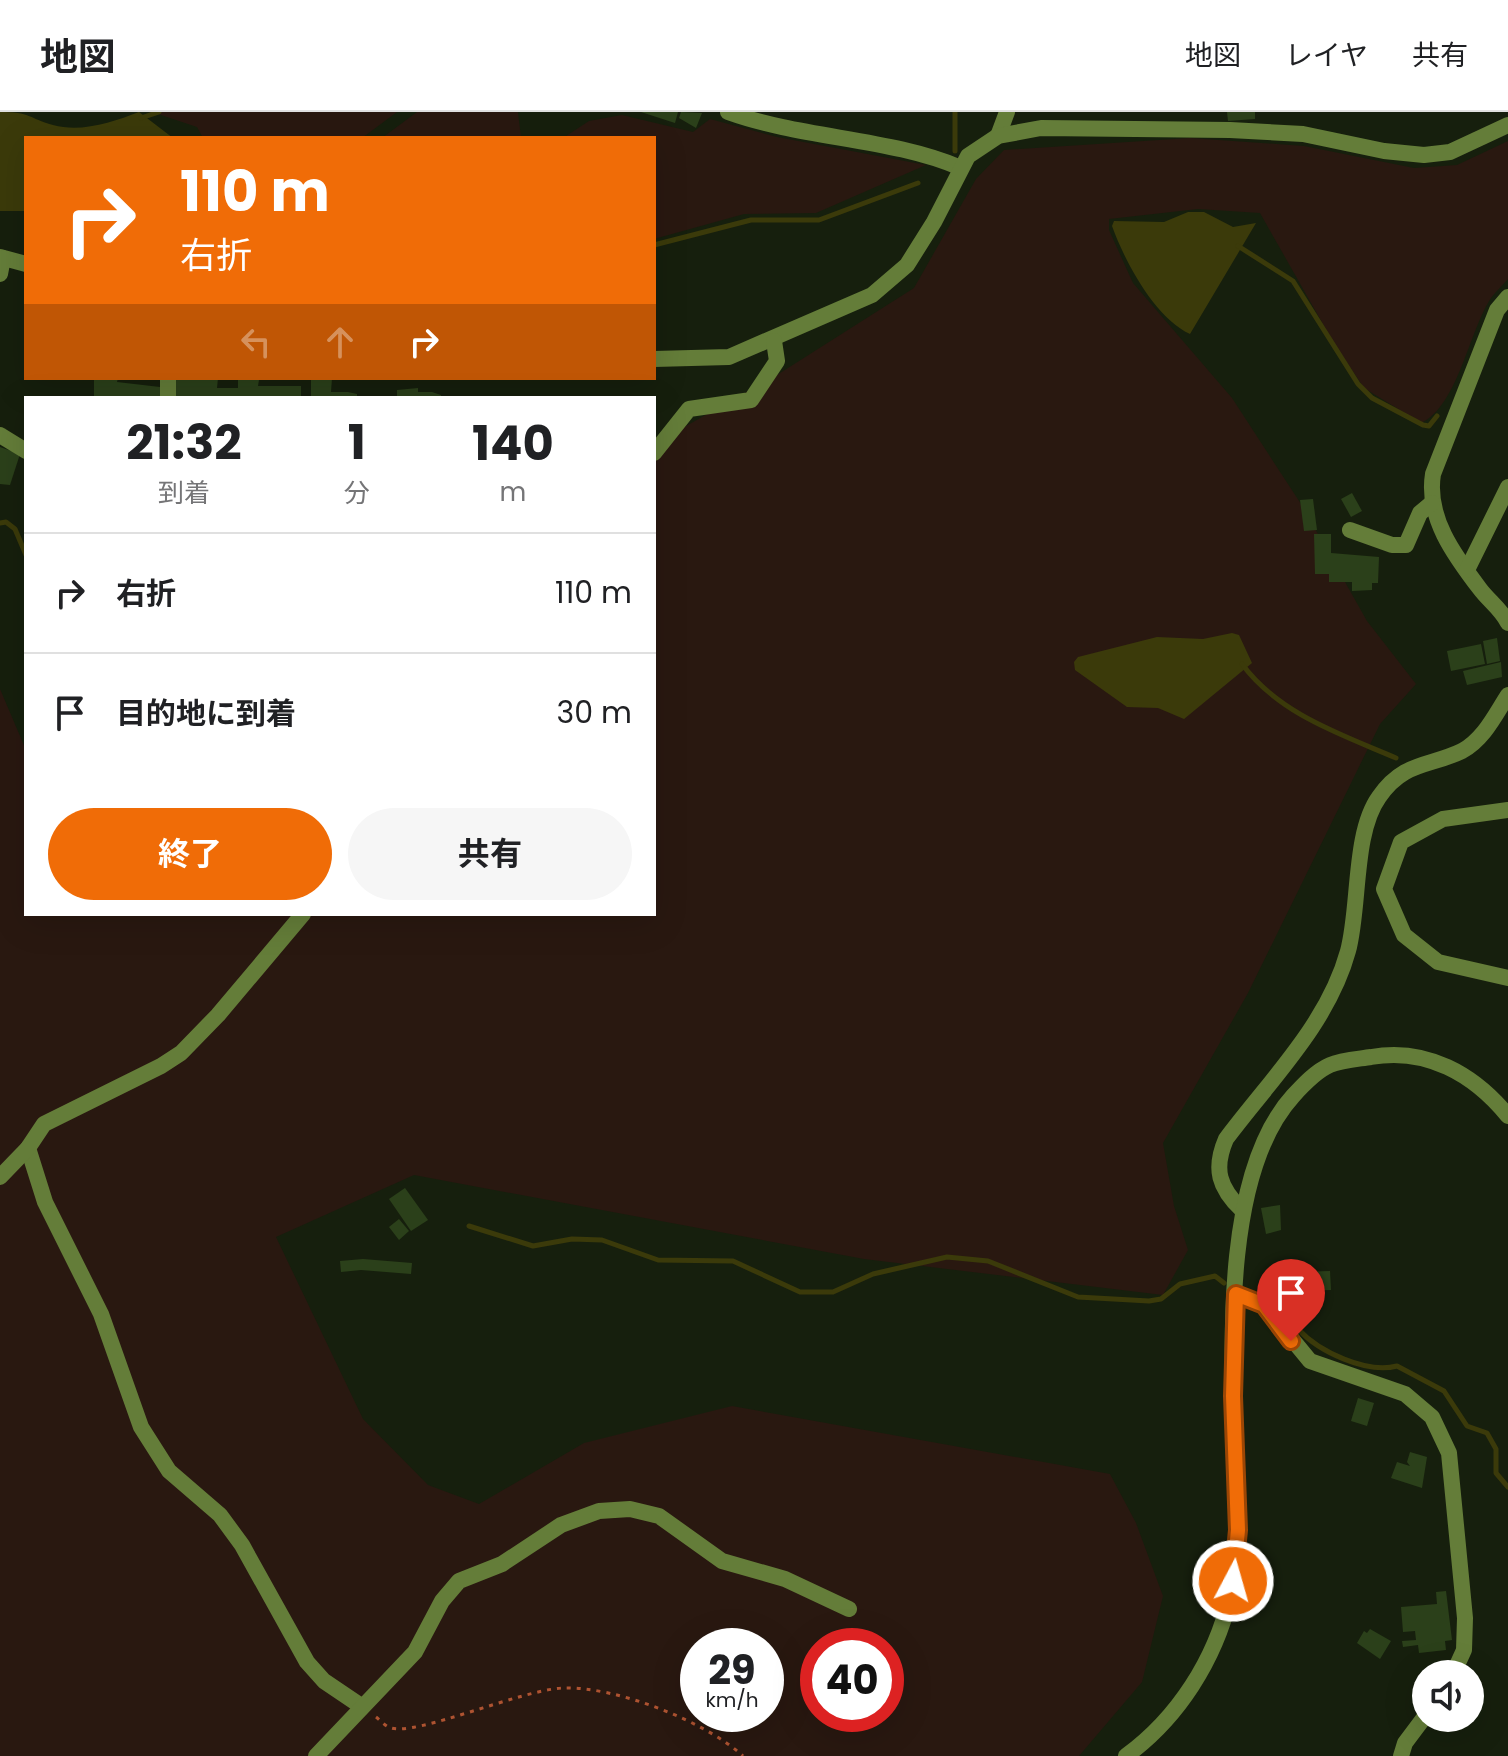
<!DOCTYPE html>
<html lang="ja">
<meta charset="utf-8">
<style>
body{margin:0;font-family:Poppins,"Noto Sans JP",sans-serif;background:#f6f6f6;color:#202124;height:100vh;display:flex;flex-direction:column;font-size:30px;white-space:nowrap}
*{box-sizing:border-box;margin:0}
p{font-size:26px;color:#757577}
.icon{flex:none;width:44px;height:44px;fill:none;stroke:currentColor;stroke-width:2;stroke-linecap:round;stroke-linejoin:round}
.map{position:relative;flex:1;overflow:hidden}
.side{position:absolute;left:24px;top:284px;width:632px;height:520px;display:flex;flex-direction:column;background:#fff;border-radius:0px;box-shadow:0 8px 32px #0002}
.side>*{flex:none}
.top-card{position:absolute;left:24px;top:24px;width:632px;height:244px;border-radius:0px;box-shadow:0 8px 32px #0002;background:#f06c07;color:#fff;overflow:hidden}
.buttons{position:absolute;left:1412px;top:1548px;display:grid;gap:16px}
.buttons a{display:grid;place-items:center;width:72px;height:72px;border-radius:50%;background:#fff;box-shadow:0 8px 32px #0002;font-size:40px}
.speed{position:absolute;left:680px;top:1516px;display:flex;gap:16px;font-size:40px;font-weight:700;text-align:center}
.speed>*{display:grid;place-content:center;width:104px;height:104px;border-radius:50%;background:#fff;box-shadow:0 8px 32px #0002;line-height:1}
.speed small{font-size:20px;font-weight:400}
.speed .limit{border:12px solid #d22;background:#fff;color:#111}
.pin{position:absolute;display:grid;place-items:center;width:68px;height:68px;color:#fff;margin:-82px -34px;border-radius:50% 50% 50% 0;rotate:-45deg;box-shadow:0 0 8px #0007}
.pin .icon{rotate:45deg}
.me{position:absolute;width:88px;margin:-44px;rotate:6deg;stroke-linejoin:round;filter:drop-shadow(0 0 6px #0008)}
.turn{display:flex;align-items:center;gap:28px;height:168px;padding:0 24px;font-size:36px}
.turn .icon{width:104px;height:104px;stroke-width:2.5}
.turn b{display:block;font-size:56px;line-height:68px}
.lanes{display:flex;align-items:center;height:76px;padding:0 24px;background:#0003;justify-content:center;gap:40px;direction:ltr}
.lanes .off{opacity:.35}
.eta{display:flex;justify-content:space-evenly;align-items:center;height:136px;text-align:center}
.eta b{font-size:48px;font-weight:700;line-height:56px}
.button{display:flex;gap:16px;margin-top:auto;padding:16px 24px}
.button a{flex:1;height:92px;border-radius:48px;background:#f06c07;color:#fff;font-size:32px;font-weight:700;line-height:92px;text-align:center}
.button a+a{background:#f6f6f6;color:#202124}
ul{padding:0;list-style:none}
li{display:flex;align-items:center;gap:24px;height:120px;padding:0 24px;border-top:2px solid #e0e0e0}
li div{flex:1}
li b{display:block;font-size:30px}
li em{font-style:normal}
header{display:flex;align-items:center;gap:48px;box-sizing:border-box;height:112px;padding:0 40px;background:#fff;border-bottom:2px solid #e0e0e0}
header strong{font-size:38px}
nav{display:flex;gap:44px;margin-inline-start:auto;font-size:28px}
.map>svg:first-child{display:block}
.green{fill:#291810;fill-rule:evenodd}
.water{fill:#3b3a0a}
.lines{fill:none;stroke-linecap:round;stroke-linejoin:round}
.stream{stroke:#3b3a0a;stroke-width:5}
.building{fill:#2b401a}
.path{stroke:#ae5331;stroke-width:3;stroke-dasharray:4 6;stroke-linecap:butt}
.minor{stroke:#647d39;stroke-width:16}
.tertiary{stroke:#647d39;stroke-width:16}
.route-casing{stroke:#9c4605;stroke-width:20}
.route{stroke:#f06c07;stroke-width:14}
</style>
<header>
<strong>地図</strong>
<nav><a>地図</a><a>レイヤ</a><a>共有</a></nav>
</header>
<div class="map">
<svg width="1508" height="1644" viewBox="0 0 1508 1644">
<rect width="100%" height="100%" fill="#161f0d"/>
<!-- green -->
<g class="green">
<polygon points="152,0 397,0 362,26 203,26 197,15"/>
<polygon points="417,0 518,0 521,26 382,26"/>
<polygon points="622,3 693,20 710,7 777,25 926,53 816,101 744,102 654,127 654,26 563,26 589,9"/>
<path d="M1190,26l114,8 110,22 43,-3 51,-24v138c-5,6 -12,12 -17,19 -22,33 -33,108 -70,125l-57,-35 -32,-48 -72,-127 -62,-4 -89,10v11l24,53 99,115 69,106 66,117 49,63 -36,40 -132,269 -85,150 11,63 14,44 -25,45 -299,-36 -450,-84 -138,62 87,182 65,66 51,19 105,-61 148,-37 378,68 26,49 27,73 -21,86 -63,74h-1079v-1067l26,61v164h628v-470l123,-69 137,-87 62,-109 28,-29zM698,1534h68v68h-68zM818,1534h68v68h-68z"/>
</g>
<!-- water -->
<g class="water">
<path d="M0,0c31,0 28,6 53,13 28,8 60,-3 86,-13l34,26h-147v73h-26z"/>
<path d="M1188,100h16l29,15 23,-4 -66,111c-35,-16 -65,-72 -78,-108l2,-5 50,1z"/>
<polygon points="1232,521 1239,523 1252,551 1184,607 1158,596 1127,595 1075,558 1074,550 1078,545 1157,525 1203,527"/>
</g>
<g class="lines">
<!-- stream -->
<g class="stream">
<polyline points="955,0 955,39"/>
<polyline points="141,6 159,0"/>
<polyline points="654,133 751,108 819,108 918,71"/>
<polyline points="1238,134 1293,169 1358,272 1372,286 1423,313 1429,314 1437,304"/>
<polyline points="0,411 6,410 15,417 26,443"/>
<path d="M1242,552c37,50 98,70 154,94"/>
<polyline points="469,1114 533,1134 572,1127 602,1128 658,1148 733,1149 800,1180 833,1180 873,1162 947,1145 988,1149 1078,1185 1149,1189 1161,1187 1180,1172 1215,1164 1224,1171"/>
<path d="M1271,1166c8,16 15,39 27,51 21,23 69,45 99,37l47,25 23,35 20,7 9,16v24l12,14"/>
</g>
</g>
<!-- building -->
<g class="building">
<polygon points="641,0 678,0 675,11"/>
<polygon points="681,0 702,1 696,16 679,6"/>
<polygon points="1227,0 1255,0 1255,7 1228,9"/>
<polygon points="94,266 118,266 117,270 160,275 160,286 94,286"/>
<polygon points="175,266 218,266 217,276 238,276 238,267 259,268 258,274 301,274 301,286 175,286"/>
<polygon points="311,266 332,266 331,280 348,280 357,282 357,286 311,286"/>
<polygon points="418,276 418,280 432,280 441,283 441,286 397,286 397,278"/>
<polygon points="0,335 20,342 10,373 0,372"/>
<polygon points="1352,381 1362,399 1351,405 1341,387"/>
<polygon points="1313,387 1317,418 1304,419 1300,388"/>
<polygon points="1314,422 1331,422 1331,441 1379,445 1378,471 1372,471 1372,478 1352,479 1352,470 1329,470 1329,462 1315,462"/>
<polygon points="1497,526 1500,549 1487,552 1483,529"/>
<polygon points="1481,532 1485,552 1451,559 1447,539"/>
<polygon points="1501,550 1502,565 1467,573 1463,559"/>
<polygon points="405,1076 428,1108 411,1119 389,1087"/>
<polygon points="1280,1093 1281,1118 1266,1122 1261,1096"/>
<polygon points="399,1107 409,1119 399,1128 389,1115"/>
<polygon points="363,1147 412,1151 411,1162 361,1158 341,1160 340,1149"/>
<polygon points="1330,1159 1331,1178 1298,1179 1297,1160"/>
<polygon points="1358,1286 1374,1291 1367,1314 1351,1309"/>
<polygon points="1410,1340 1427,1345 1422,1376 1391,1366 1397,1350 1410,1354 1407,1350"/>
<polygon points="1446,1479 1452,1528 1445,1529 1446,1538 1419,1541 1418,1533 1403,1535 1402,1529 1416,1528 1415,1519 1403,1520 1401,1495 1437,1492 1436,1480"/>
<polygon points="1370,1517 1391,1529 1380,1547 1357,1531 1364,1519 1367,1521"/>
</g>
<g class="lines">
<!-- path -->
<path class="path" d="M376,1605c4,3 10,10 15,11 26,8 129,-38 172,-40 52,-2 142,33 180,68"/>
<!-- minor -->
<g class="minor">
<path d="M728,0c75,27 164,26 233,56"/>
<polyline points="998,24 1007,0"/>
<polyline points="0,145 26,152"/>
<polyline points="0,162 3,146"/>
<path d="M1508,185l-11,13 -64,164c-7,43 21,81 47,115 9,12 21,20 28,34"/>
<polyline points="654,247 729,245 872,183 907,153 934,110 968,44 998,24 1041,16 1230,18 1303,22 1384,39 1424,43 1450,40 1508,13"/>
<polyline points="168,286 168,266"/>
<polyline points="0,323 26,339"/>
<polyline points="654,341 689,297 751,288 777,249 774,229"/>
<polyline points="1350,418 1392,433 1406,433 1420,401 1432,391"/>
<polyline points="1467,458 1508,375"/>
<polyline points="28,1036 45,1090 101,1202 141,1315 169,1359 220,1403 242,1433 307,1550 324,1569 361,1594"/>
<polyline points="0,1065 28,1036 44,1012 161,954 181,941 218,903 303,802"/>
<path d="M1242,1098c-23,-22 -29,-41 -16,-71 44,-59 102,-115 122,-188 12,-44 5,-118 31,-154 25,-36 50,-30 83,-46 22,-12 33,-36 46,-56"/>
<polyline points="1236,1182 1264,1193 1310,1249 1405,1282 1432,1305 1449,1341 1465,1506 1464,1538 1453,1562"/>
<polyline points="316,1644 415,1540 442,1489 459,1469 502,1452 561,1413 599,1399 630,1397 659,1404 722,1449 785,1467 849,1497"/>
<polyline points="1401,1644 1405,1631 1426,1603"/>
</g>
<!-- tertiary -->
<g class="tertiary">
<polyline points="1508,698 1443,707 1401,730 1384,777 1404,823 1438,850 1508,866"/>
<path d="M1126,1644c52,-38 89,-96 104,-159 11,-45 7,-92 5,-138 -3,-103 -14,-284 58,-363 10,-11 23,-25 37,-31 11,-5 28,-6 41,-8 55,-10 103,17 137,59"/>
</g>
</g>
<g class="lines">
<defs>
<polyline id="route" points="1233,1469 1238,1418 1233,1284 1236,1182 1264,1193 1291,1229"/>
</defs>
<!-- route casing -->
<use href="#route" class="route-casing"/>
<!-- route -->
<use href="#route" class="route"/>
</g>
</svg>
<div class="buttons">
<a><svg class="icon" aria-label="sound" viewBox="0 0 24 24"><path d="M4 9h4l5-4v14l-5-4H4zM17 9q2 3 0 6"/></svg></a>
</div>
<div class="speed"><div>29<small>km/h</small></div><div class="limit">40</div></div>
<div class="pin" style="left:1291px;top:1229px;background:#d93025"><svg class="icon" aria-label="arrive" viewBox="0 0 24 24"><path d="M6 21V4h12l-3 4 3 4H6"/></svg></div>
<svg class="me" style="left:1233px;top:1469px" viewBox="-20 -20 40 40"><circle r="17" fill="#f06c07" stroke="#fff" stroke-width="3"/><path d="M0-11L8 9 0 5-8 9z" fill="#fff"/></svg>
<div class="top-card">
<div class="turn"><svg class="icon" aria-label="right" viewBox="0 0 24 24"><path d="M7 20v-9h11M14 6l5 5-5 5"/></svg><div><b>110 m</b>右折</div></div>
<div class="lanes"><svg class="icon off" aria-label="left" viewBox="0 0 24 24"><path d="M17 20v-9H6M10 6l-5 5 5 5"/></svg><svg class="icon off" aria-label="ahead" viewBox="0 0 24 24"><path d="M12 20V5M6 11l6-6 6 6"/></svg><svg class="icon" aria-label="right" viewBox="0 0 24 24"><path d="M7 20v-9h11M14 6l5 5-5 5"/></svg></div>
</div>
<section class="side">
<div class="eta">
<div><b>21:32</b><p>到着</p></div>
<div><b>1</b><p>分</p></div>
<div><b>140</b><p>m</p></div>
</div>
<ul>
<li><svg class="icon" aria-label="right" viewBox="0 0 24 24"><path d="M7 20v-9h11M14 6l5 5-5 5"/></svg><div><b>右折</b></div><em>110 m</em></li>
<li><svg class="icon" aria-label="arrive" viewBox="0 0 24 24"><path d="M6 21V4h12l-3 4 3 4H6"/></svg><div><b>目的地に到着</b></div><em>30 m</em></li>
</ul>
<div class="button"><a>終了</a><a>共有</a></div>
</section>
</div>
